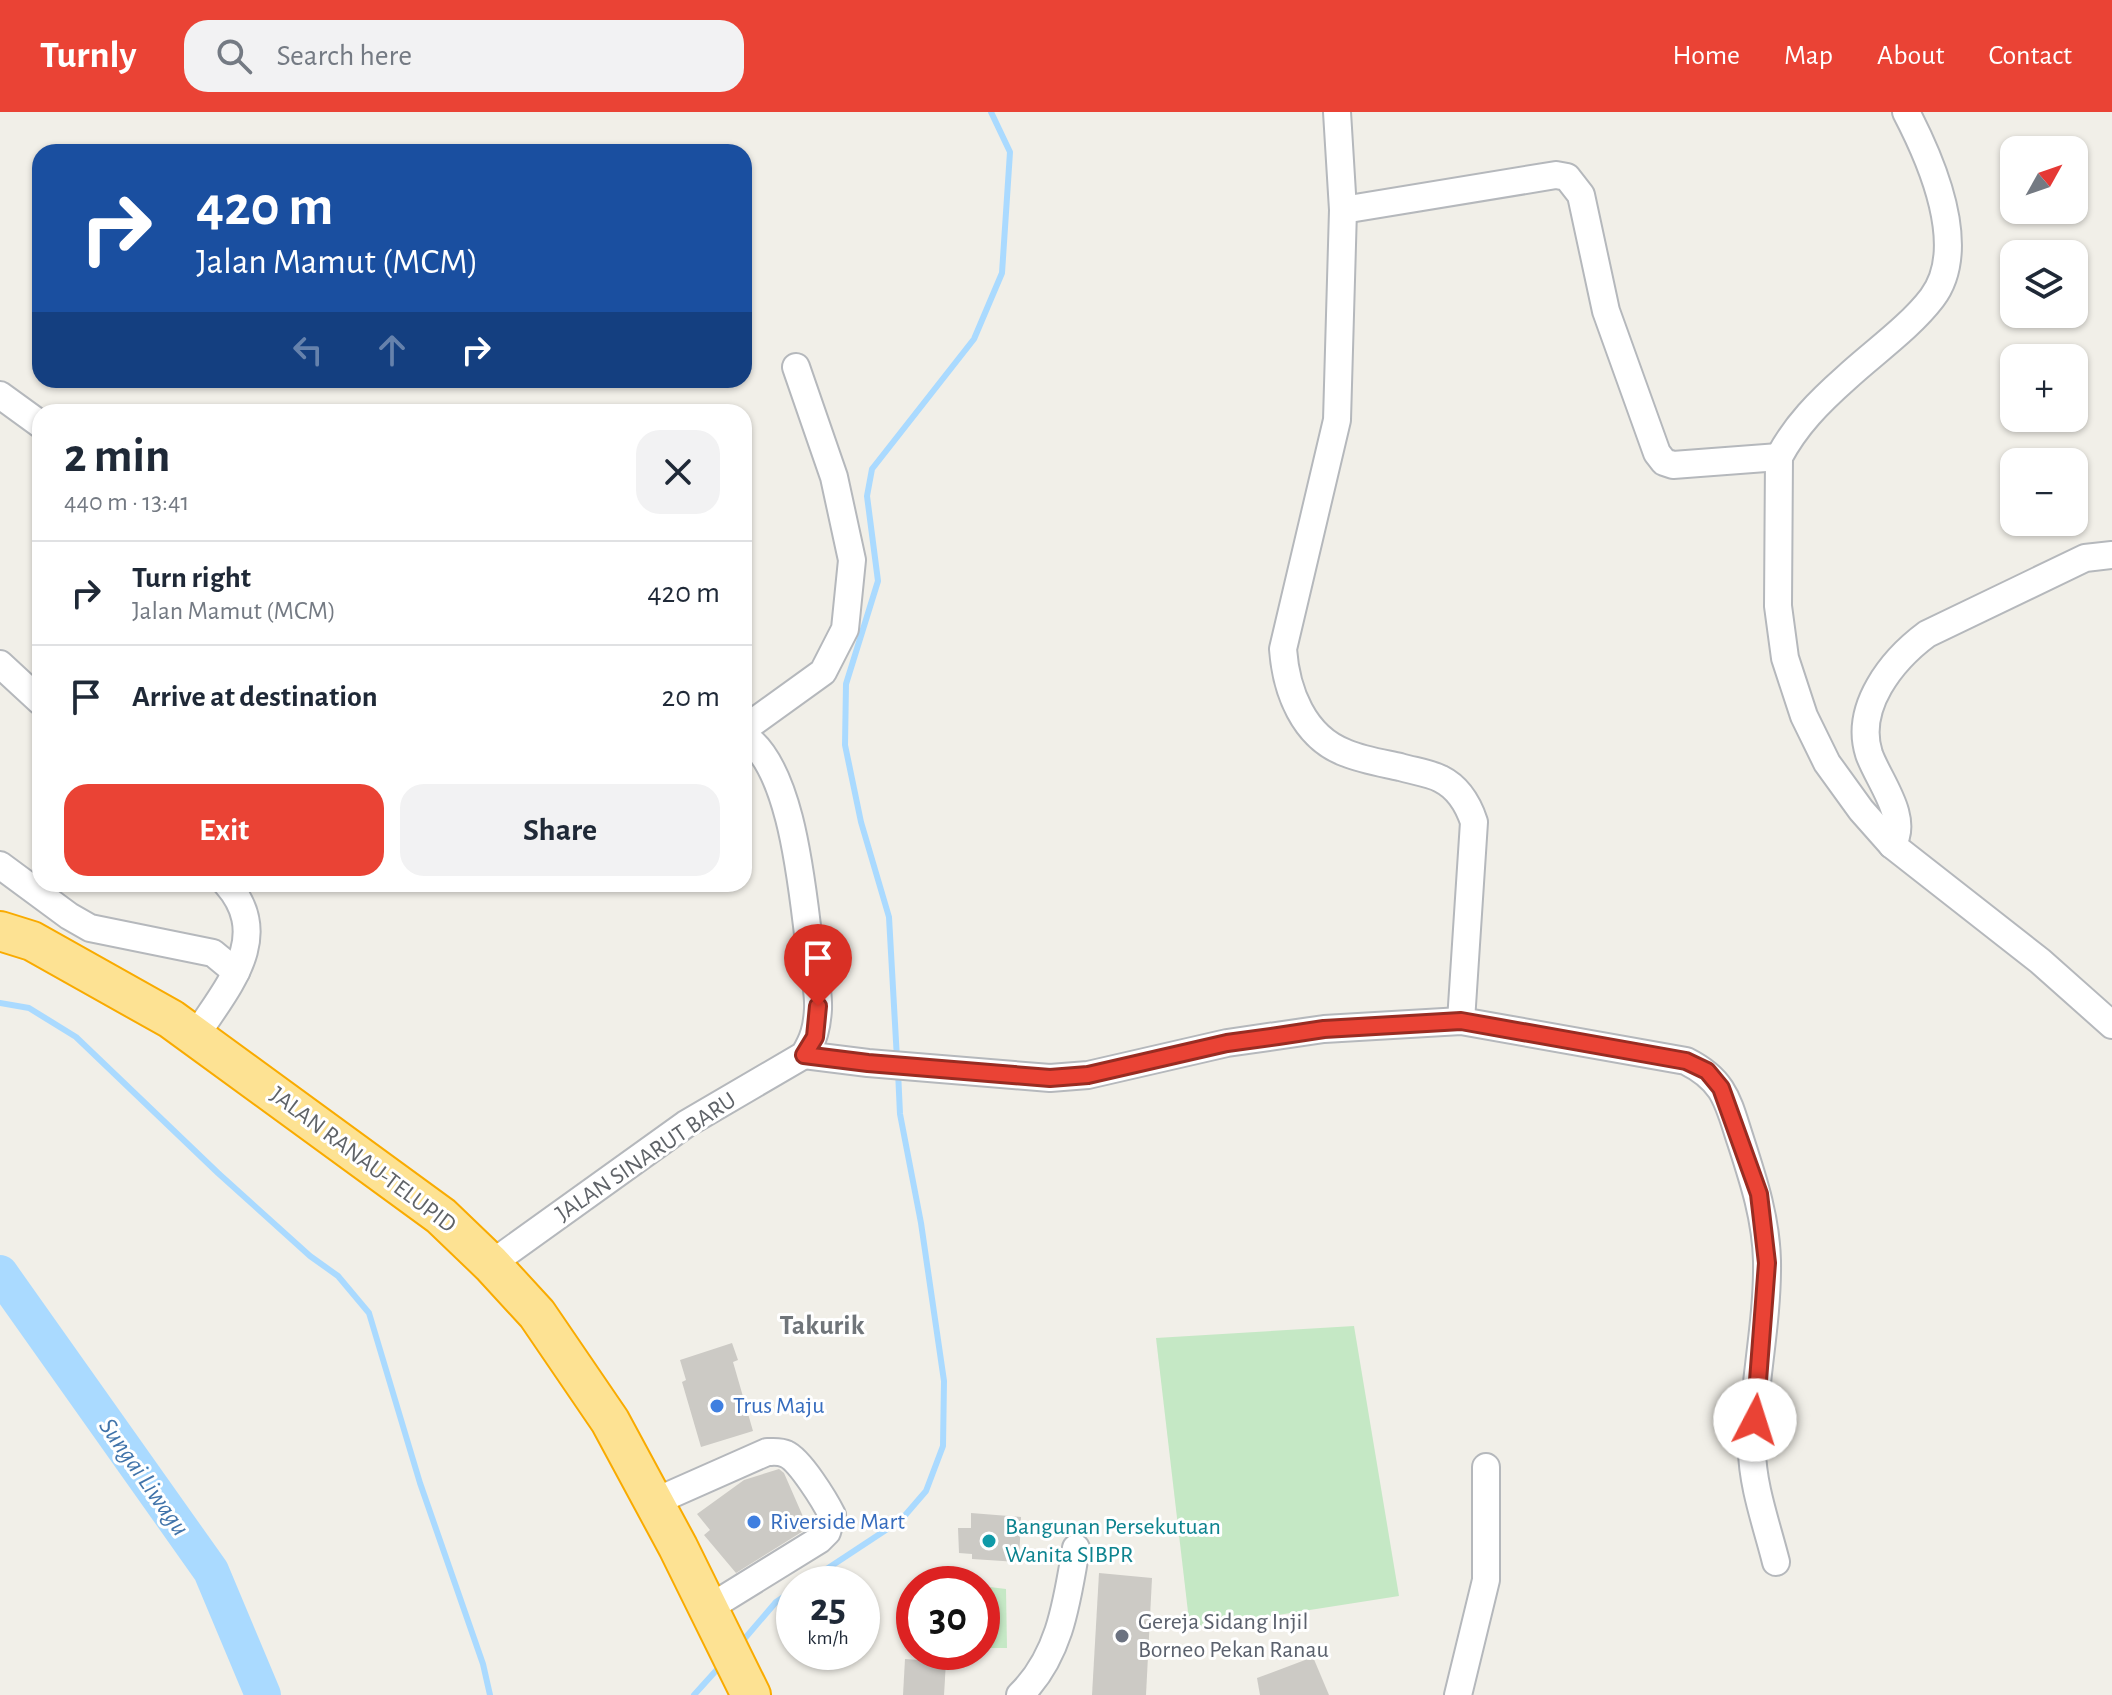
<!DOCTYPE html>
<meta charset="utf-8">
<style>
body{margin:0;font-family:"Alegreya Sans",sans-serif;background:#f2f2f3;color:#1f2937;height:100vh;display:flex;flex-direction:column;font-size:30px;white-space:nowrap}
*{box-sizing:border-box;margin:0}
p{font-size:26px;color:#747a83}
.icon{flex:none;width:44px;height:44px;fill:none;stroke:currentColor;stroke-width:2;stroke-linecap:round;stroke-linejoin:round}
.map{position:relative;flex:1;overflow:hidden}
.sheet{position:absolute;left:32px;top:292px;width:720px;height:488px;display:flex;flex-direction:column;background:#fff;border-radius:24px;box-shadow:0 2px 6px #0004}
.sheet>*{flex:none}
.top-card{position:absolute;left:32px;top:32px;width:720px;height:244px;border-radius:24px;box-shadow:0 2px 6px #0004;background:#1a4fa0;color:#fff;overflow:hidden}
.needle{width:52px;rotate:50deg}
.fabs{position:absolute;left:2000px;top:24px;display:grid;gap:16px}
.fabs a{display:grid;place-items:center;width:88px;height:88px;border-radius:16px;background:#fff;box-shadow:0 2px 6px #0004;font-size:40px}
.speed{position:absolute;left:776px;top:1454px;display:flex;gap:16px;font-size:40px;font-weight:700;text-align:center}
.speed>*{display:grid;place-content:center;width:104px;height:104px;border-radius:50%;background:#fff;box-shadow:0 2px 6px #0004;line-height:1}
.speed small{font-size:20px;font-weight:400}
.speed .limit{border:12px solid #d22;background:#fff;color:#111}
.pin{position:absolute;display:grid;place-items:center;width:68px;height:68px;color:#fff;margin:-82px -34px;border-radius:50% 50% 50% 0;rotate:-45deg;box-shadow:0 0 8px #0007}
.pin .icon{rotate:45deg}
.me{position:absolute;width:88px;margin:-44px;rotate:5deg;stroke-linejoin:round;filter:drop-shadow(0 0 6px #0008)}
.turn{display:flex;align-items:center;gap:28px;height:168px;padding:0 32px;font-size:36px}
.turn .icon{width:104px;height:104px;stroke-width:2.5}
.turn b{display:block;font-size:56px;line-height:68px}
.lanes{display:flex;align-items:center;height:76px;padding:0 32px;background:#0003;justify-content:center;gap:40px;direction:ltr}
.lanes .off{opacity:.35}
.round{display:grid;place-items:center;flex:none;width:84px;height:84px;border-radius:24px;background:#f2f2f3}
.headline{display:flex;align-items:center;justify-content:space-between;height:136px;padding:0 32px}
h1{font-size:48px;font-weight:700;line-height:60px}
.button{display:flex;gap:16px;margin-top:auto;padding:16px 32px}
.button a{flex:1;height:92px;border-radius:24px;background:#ea4335;color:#fff;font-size:32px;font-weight:700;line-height:92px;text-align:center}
.button a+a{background:#f2f2f3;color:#1f2937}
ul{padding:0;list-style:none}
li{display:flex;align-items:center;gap:24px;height:104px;padding:0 32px;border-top:2px solid #e0e1e3}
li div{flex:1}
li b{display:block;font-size:30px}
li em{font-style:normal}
header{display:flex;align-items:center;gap:48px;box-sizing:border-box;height:112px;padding:0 40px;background:#ea4335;color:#fff}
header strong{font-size:38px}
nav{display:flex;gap:44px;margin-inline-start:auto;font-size:28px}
.search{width:560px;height:72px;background:#f2f2f3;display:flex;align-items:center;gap:20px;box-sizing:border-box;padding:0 28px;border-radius:24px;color:#747a83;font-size:30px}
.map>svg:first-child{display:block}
.green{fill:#c5e8c5}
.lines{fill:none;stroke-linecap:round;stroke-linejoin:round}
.stream{stroke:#aadaff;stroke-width:6}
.river{stroke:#aadaff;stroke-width:36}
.building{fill:#cccac5}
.minor-casing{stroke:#b5b8bc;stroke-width:30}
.highway-casing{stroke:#f9ab00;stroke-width:42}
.minor{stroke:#fff;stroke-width:26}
.highway{stroke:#fde293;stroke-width:38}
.route-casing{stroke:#982c22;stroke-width:20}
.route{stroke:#ea4335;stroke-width:14}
.shop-dot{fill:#3f7fe0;stroke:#fff;stroke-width:3}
.culture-dot{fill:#0f9aa8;stroke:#fff;stroke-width:3}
.worship-dot{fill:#6b7280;stroke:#fff;stroke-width:3}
.labels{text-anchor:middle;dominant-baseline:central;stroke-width:6;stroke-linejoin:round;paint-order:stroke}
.street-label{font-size:24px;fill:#5f6368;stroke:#fff}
.shop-label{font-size:24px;fill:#366cbe;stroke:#fff;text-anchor:start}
.culture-label{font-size:24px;fill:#0d838f;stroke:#fff;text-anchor:start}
.worship-label{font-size:24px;fill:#5b616d;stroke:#fff;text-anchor:start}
.water-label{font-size:26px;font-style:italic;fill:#4174aa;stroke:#fff}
.quarter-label{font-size:28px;font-weight:bold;fill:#70757a;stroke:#fff}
</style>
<header>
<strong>Turnly</strong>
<div class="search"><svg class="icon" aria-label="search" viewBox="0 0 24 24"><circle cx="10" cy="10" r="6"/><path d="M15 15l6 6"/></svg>Search here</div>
<nav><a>Home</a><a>Map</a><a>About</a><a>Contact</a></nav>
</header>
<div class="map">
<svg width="2112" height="1583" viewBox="0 0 2112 1583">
<rect width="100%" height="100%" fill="#f1efe8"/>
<!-- green -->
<g class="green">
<polygon points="1354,1214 1399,1484 1190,1517 1156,1226"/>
<polygon points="982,1474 1006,1477 1007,1536 982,1536"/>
</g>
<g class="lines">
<!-- stream -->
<g class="stream">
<polyline points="0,891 29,896 76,925 218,1061 310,1144 338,1164 369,1201 420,1371 483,1552 490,1583"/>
<polyline points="897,947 889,805 861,710 845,633 846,572 878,469 867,384 872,357 974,227 1002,161 1010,40 991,0"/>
<polyline points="804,1472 901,1408 926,1379 943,1334 944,1269 921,1111 900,1002 898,959"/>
<polyline points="740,1532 776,1490 794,1478"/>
<polyline points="694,1583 722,1552"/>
</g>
<!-- river -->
<polyline class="river" points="0,1161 211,1459 263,1583"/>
</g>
<!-- building -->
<g class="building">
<polygon points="732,1231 738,1248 733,1250 753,1319 701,1335 682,1270 686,1268 680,1248"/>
<polygon points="779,1357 784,1361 808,1416 736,1461 704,1423 710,1418 697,1402 744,1368"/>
<polygon points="971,1401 1021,1405 1019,1450 972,1447 972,1442 959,1441 958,1416 971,1416"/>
<polygon points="1099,1461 1152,1466 1146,1583 1092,1583"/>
<polygon points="1313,1545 1329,1583 1260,1583 1257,1566"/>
<polygon points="905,1547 946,1550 944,1583 903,1583"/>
</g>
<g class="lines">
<defs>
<g id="minor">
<path d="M1337,0l6,98 -6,210 -54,229c3,41 20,88 63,104 17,7 36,10 54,14 13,4 30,6 41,12 18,9 27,25 33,43l-13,199"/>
<path d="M1906,0c25,48 64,136 26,186 -22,29 -59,55 -86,80 -27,24 -50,47 -67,79l-1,149 7,52 19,58 23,47 34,47 31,35 148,116 72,64"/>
<polyline points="1343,98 1556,63 1567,65 1581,83 1606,199 1657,341 1664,350 1673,353 1779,345"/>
<polyline points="0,283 40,312"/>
<polyline points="0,552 40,589"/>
<polyline points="744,617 823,560 845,517 852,448 834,365 796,255"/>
<path d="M1892,733c18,-27 -14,-65 -23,-91 -15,-47 23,-94 58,-120l158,-76 27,-3"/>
<polyline points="0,753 69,804 90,816 213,841 236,860"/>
<path d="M195,925c31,-49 79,-99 32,-153"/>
<path d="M804,943l64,8 182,15 38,-3 139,-32 97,-14 137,-8 225,40c40,20 42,42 55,81 13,40 25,77 26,119 1,62 -14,125 -15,188 0,36 15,77 24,113"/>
<path d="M491,1152l195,-140 118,-69c10,-16 13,-28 14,-46 1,-22 -6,-46 -9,-67 -7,-54 -17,-176 -65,-206"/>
<path d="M654,1390l113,-50c7,0 13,-1 19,2 14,6 39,47 46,61l-5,17 -8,8 -110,68"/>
<path d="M1020,1583c40,-39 47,-93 56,-147"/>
<polyline points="1458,1583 1486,1468 1486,1355"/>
</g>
<polyline id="highway" points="0,819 32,829 171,907 441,1104 491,1152 537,1202 610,1309 678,1435 751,1583"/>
</defs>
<!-- minor casing -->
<use href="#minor" class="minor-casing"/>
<!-- highway casing -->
<use href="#highway" class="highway-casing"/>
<!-- minor -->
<use href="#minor" class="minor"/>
<!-- highway -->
<use href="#highway" class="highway"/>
</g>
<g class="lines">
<defs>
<polyline id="route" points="818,894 815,925 804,943 868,951 1050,966 1088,963 1227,931 1278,924 1324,917 1461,909 1686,949 1707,959 1721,976 1759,1082 1767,1151 1755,1308"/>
</defs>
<!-- route casing -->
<use href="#route" class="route-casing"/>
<!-- route -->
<use href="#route" class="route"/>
</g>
<!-- markers -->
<g class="shop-dot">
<circle cx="717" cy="1294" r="8"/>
<circle cx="754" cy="1410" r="8"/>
</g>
<circle class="culture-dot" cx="989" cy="1429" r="8"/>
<circle class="worship-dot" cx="1122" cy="1524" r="8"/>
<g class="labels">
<!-- street labels -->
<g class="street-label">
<text transform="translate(646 1045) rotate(-34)">JALAN SINARUT BARU</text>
<text transform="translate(363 1048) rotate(37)">JALAN RANAU-TELUPID</text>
</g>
<!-- shop labels -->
<g class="shop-label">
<text x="733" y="1294">Trus Maju</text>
<text x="770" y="1410">Riverside Mart</text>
</g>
<!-- culture labels -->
<g class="culture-label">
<text x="1005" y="1415">Bangunan Persekutuan<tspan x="1005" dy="28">Wanita SIBPR</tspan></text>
</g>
<!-- worship labels -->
<g class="worship-label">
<text x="1138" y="1510">Gereja Sidang Injil<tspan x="1138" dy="28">Borneo Pekan Ranau</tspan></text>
</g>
<!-- water labels -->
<g class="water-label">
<text transform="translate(144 1365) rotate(55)">Sungai Liwagu</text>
</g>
<!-- quarter labels -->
<g class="quarter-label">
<text x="822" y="1214">Takurik</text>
</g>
</g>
</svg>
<div class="fabs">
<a><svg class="needle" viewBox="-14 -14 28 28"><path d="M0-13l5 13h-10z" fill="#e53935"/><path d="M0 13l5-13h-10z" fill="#747a83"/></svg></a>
<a><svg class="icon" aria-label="layers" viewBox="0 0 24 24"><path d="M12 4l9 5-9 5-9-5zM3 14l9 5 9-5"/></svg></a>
<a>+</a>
<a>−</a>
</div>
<div class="speed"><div>25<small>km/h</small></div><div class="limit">30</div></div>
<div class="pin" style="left:818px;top:894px;background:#d93025"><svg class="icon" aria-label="arrive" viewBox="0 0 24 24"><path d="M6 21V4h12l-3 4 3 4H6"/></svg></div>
<svg class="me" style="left:1755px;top:1308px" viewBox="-20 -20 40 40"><circle r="19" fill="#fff"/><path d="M0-13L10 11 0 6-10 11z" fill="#ea4335"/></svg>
<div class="top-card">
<div class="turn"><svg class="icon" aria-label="right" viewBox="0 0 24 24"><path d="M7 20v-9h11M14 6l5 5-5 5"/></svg><div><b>420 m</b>Jalan Mamut (MCM)</div></div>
<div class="lanes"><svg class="icon off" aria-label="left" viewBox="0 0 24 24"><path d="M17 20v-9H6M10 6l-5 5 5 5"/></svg><svg class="icon off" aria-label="ahead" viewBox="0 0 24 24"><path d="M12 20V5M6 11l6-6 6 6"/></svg><svg class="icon" aria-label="right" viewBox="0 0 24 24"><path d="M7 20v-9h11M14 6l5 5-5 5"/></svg></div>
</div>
<section class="sheet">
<div class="headline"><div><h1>2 min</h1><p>440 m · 13:41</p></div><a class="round"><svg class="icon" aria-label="close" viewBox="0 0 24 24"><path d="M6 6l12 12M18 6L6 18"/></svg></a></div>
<ul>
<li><svg class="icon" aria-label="right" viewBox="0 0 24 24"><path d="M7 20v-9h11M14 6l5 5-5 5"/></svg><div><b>Turn right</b><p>Jalan Mamut (MCM)</p></div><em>420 m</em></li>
<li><svg class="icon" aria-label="arrive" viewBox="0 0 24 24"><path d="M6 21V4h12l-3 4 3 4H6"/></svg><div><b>Arrive at destination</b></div><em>20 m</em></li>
</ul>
<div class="button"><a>Exit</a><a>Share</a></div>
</section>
</div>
